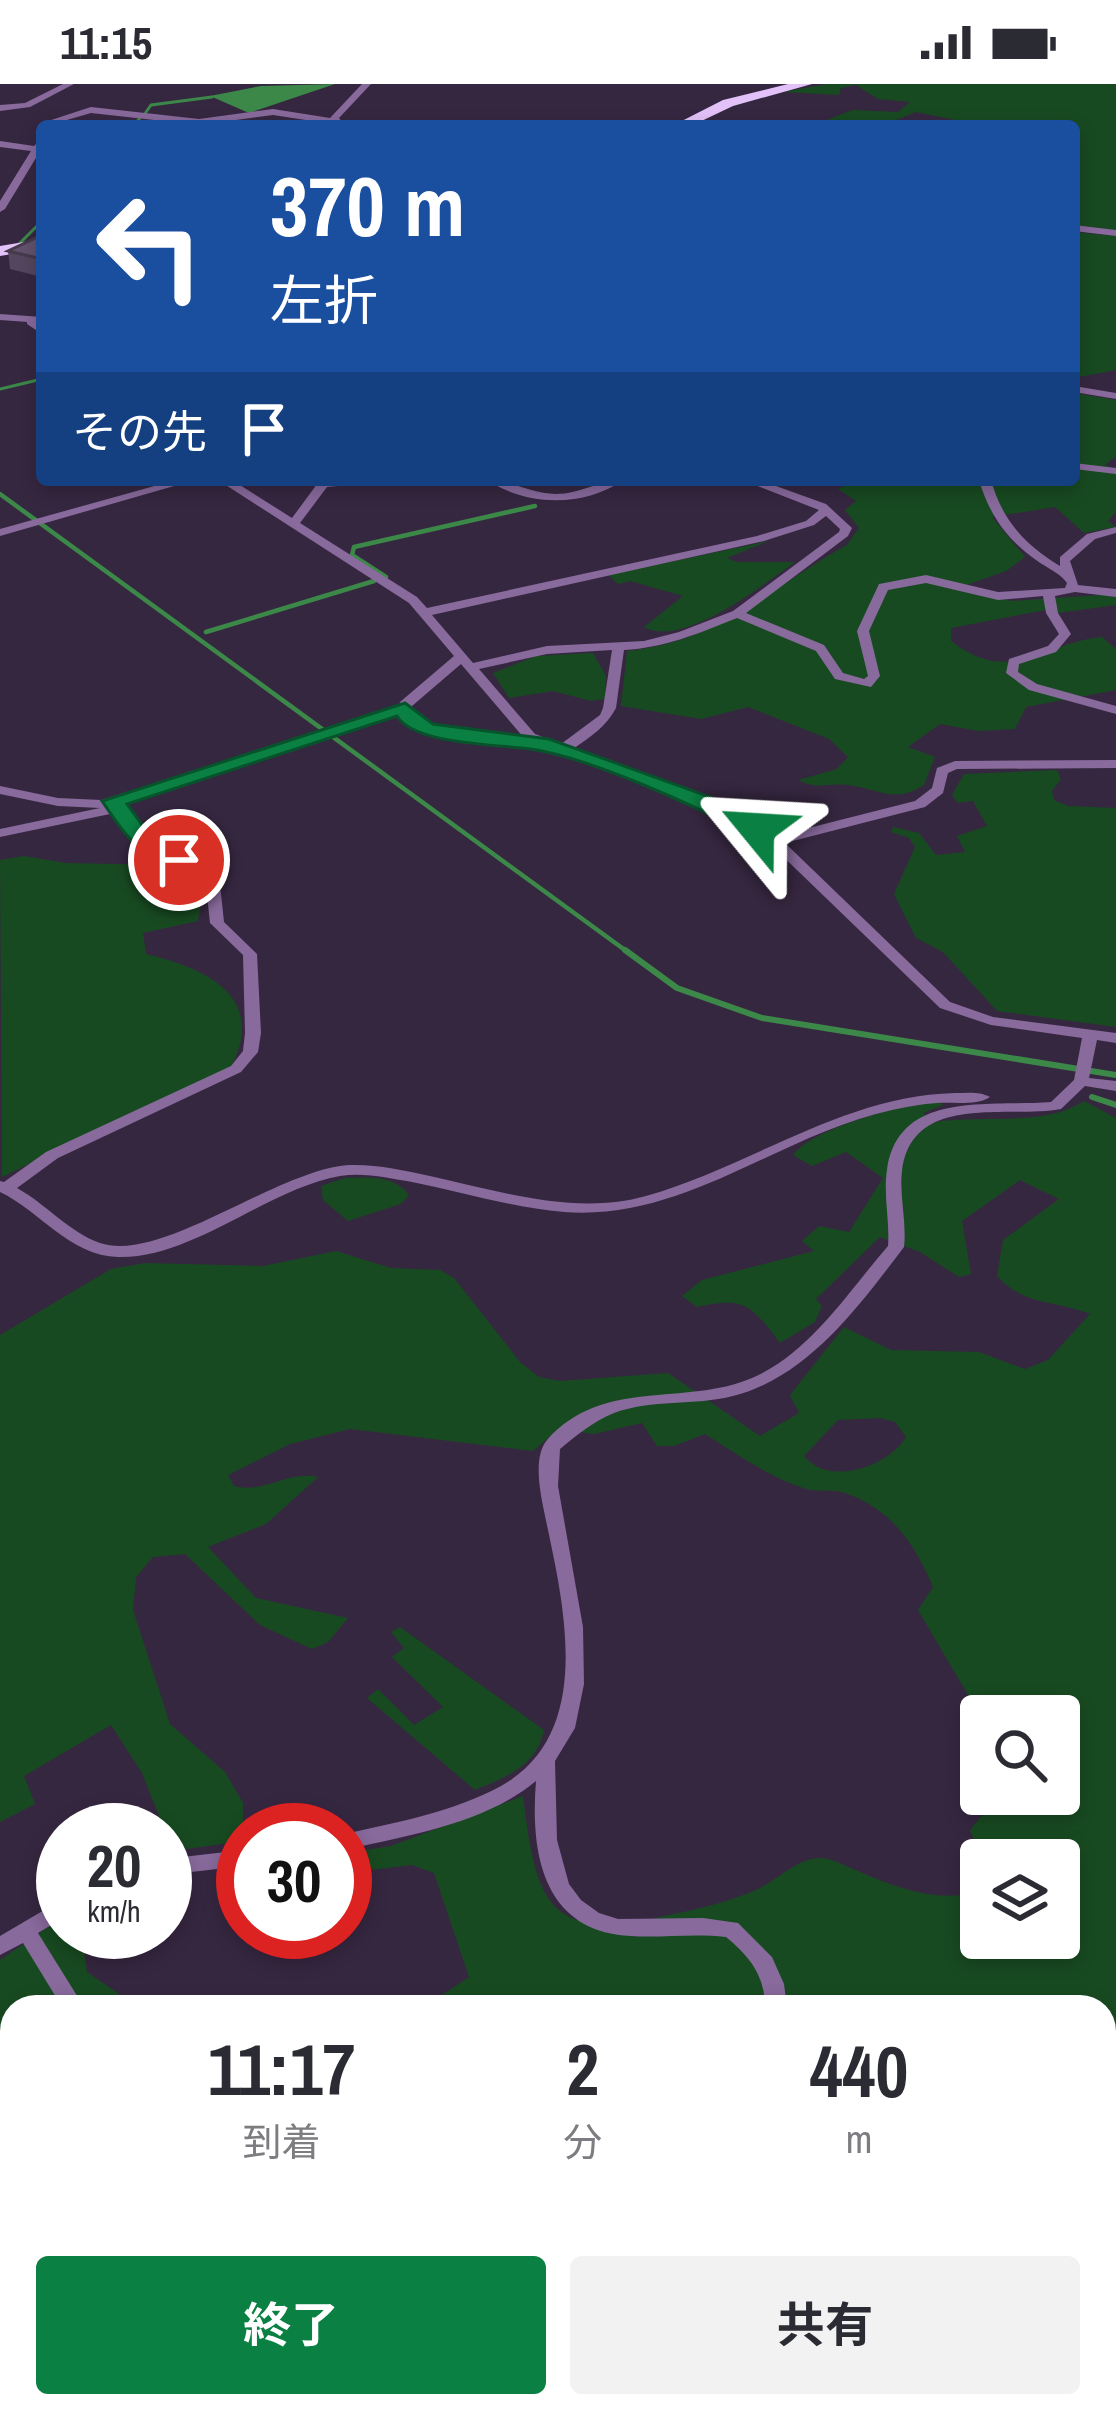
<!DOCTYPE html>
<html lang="ja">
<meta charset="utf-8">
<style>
body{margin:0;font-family:"Archivo Narrow","Noto Sans JP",sans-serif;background:#f2f2f3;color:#2b2b33;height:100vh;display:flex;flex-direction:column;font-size:45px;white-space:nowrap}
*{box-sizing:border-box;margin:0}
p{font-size:39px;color:#7c7c81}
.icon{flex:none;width:66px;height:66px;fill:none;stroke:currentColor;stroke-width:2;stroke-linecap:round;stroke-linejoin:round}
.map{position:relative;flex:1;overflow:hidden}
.side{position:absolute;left:0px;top:1911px;width:1116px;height:423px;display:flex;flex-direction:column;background:#fff;border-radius:36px 36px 0 0;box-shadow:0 6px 18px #0003}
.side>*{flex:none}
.guide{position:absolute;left:36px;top:36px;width:1044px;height:366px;border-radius:12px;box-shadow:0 6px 18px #0003;background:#1a4fa0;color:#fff;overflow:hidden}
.controls{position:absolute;left:960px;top:1611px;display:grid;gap:24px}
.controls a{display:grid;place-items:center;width:120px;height:120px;border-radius:12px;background:#fff;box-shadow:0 6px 18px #0003;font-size:60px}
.speed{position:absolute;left:36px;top:1719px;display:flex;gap:24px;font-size:60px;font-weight:700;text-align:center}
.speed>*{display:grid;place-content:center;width:156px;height:156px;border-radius:50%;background:#fff;box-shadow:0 6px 18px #0003;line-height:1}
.speed small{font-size:30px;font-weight:400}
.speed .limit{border:18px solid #d22;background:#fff;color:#111}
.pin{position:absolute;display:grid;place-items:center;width:102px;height:102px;color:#fff;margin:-51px;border:6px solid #fff;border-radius:50%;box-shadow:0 3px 12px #0007}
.me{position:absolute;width:132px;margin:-66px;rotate:297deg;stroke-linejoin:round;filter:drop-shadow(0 0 9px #0008)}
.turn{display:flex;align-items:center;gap:42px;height:252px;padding:0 36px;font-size:54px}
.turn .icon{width:156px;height:156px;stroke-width:2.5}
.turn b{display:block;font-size:84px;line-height:102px}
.then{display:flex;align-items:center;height:114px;padding:0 36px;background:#0003;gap:24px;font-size:45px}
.eta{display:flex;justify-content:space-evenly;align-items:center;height:204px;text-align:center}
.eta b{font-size:72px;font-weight:700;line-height:84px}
.primary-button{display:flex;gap:24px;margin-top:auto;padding:24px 36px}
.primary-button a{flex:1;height:138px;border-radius:12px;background:#0b8043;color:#fff;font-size:48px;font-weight:700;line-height:138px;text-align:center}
.primary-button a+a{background:#f2f2f3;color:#2b2b33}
.status{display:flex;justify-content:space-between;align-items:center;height:84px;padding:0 60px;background:#fff;direction:ltr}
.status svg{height:33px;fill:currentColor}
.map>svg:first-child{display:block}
.green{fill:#184a21;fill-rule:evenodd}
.water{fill:#3c8848}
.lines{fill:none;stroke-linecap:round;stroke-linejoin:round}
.stream-far2{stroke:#3c8848;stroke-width:3}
.stream-far1{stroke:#3c8848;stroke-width:4.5}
.stream{stroke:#3c8848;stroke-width:6}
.minor{fill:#886a9c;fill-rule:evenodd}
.tertiary{fill:#886a9c;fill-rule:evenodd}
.trunk{fill:#e2c2f8;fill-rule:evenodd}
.wall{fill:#54465e}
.building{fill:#62516d;stroke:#45394c;stroke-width:3}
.route{fill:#0b8043;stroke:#07532c;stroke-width:3}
</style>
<div class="status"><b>11:15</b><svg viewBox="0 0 49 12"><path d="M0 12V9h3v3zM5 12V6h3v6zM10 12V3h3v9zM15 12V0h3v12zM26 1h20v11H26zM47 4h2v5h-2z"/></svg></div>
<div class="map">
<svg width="1116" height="2333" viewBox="0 0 1116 2333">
<rect width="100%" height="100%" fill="#362740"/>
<!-- green -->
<g class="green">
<polygon points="827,0 1116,0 1116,146 1074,141 1074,42 985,42 916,28 881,42 826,42 827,36 852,26 898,28 910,18 878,15 856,1 841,4 839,11 783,8"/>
<polygon points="1074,148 1116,152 1116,286 1074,294"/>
<path d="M1074,309l42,7v56l-11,9 11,4v43l-8,9 8,6 -32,6 -29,-26 -63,10 33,40 -19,14 -51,18 57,12 104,-7v11l-58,8 -2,-5 -105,20v13c59,46 91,2 151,-4l14,12v41l-90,17 -11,22 -37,2 -38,-7 -32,23 27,10 -11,28c-31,20 -45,3 -77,0 -21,-2 -29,5 -49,-5l39,-11 11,-12 -19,-18 -81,-32 -47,12 -80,-13 6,-55c95,-10 142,-63 220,-106l12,-17 -14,-18 11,-9 -18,-12 9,-4 -2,-5h229z"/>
<path d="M769,457l-42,17 10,4h58c-32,23 -113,87 -151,65l39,-31 -53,-15 -12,3 -9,-9z"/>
<polygon points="593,569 606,592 605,615 591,617 553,607 509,614 493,589 536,572"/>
<polygon points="1057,686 1061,695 1052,707 1054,716 1068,722 1116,724 1116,943 997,927 943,868 916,854 894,810 915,763 909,754 891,748 893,743 919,749 936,771 965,768 957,752 987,742 973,717 958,719 952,711 964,690"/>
<path d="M24,772l42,7 107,2 31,22 -6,34 -55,12 3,21c59,14 123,42 84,115l-228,108 -2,-317z"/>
<path d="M936,1016l7,5 -20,8 12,9c47,-7 110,5 149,-21l32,17v1299h-239l4,-11h223v-399h-675l-14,-6 27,-6 27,-18 -35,-104 -22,-8 -67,8v-20l46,-7 132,-50c13,103 22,146 137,121 33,-7 67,-14 98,-28 21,-10 40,-32 65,-31 11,1 24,9 35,13 39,17 81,33 123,20v47h78v-78h-75l-14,-29c23,-35 50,-37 89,-37v-78l-78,1 -63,-107 15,-23c-18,-42 -40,-76 -85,-93 -14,-6 -31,-1 -45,-6 -36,-12 -66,-34 -98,-54l-31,12h-17l-15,-23 -48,11 -35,-5 -26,22 -183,-22 -60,15 -62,31 6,11c31,8 53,-16 84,-9l-52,47 -58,23 48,51 92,20 -20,24 -16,7 -52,-24 -75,-71 -32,3 -17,20 -3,33 37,114 55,48 18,31v38l-70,10 -31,-78 -31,-48 -87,51 11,28 -35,18v-487l111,-66 34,-6 118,3 73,-15 55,17 49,2 14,8 66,84 19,15 21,4 108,-8 92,63 39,-23 -9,-18 54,-68 47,23 88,2 46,17 23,-9 42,-46c-35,-14 -66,-8 -93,-38l6,-36 56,-41 -39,-19 -58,41 9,53 -12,3 -39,-25 -40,-15 -64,62 6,7 -7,16 -35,21c-29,-38 -35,-47 -83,-36l-15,-11 20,-16 112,-29 -12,-10 17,-15 30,6 34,-54 -37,-26 -34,14 -19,-11c20,-27 110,-50 143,-55zM880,1334l15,4 11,15c-18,30 -77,50 -102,19l34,-36z"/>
<path d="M345,1094c22,-1 50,-3 64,17l-8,9 -53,17 -25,-21 -2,-14z"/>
<path d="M400,1543l144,103c-7,36 -38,47 -69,60l-108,-92 11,-9 36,36 29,-18 -51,-50 12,-9 -13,-16z"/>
<polygon points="63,1833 63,1848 92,1848 83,1859 87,1888 138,1923 12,1923 11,1982 0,1969 0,1876"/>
<path d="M0,2045c19,26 20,116 0,141z"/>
</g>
<!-- water -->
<polygon class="water" points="335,0 249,29 210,12 261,2"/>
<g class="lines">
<!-- stream-far2 -->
<g class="stream-far2">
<polyline points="144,31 151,21 212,13"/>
<polyline points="133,42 140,34"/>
<polyline points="19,160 42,137"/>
<polyline points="0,305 42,295"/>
</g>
<!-- stream-far1 -->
<g class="stream-far1">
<polyline points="0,410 629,869"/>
<polyline points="386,493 352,471 354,463 535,422"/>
<polyline points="206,548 374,497"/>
</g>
<!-- stream -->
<g class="stream">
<polyline points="625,866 677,904 762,934 1116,991"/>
<polyline points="1092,1013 1116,1021"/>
</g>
<!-- minor -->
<g class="minor">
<polygon points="63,0 74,0 30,23 0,27 0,21 25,19"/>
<polygon points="362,0 371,0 339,34 345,42 273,31 199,41 91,29 46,42 42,39 91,23 199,35 273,25 330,34"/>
<polygon points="783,39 797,42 779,42"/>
<polygon points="42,54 42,64 5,125 0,128 0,117 31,67 0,63 0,57 34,62"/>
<polygon points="1074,141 1116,146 1116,152 1074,147"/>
<polygon points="0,230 42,233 42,239 0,236"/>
<polygon points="1074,302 1116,309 1116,315 1074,308"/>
<polygon points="1074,379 1116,384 1116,390 1074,385"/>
<polygon points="176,396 195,396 0,452 0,445"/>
<path d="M218,396h14l60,38 28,-38h57l-6,3 -44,4 -27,36 117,74 10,11 330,-72 49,-15 13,-11 -77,-30h17l67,24 26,24 -4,8 -102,77 78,32 19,28 21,6 4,-3 -11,-45 22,-47 47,-9 72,17 67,-4 2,-5c-7,-10 -20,-15 -31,-23 -29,-20 -47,-46 -57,-80h12c11,40 34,65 69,86v-9l27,-23 29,-7v6l-21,6 -25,22 8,24 38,4v8l-41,-5 -20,4 3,17 13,21 -15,18 -37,12 -1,8 19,12 79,22v8l-87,-24 -23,-17 3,-14 39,-13 11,-12 -13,-21 -3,-17 -45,4 -72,-17 -38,7 -19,41 11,45 -9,11 -36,-8 -19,-28 -79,-33c-37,15 -73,30 -113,32l-8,58c-10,19 -26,29 -43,41l137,51 67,36 138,-35 17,-13 5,-20 18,-7 161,-1v8l-159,1 -9,4 -5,20 -18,14 -140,36 165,159 43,15 123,16v10l-19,-3 -8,38 27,3v10l-31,-5 -24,23c-55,10 -149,-17 -159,62 -3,25 5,51 2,76 -45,59 -96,130 -171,149 -39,10 -81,3 -119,17 -20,8 -37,22 -54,36l-2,37 25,141 1,57 -9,44 -20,33 2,79 12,44 12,16 18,13 19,6 85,-1 35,5 34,34 12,27 3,23h-22c0,-32 -16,-51 -39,-70 -32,-4 -64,1 -95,-1 -88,-4 -101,-83 -95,-155 -52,43 -127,54 -191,69v-16c53,-12 108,-22 156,-48 97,-54 61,-188 43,-275 -4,-20 -11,-54 3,-71 56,-63 137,-33 205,-62 58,-25 96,-86 136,-132 2,-25 -5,-51 -1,-76 11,-81 104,-63 164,-68l23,-22 8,-42 -91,-13 -51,-17 -170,-164 -70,-38 -137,-52h-8l-10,-7 -117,-14 -24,-10 -3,-8 -280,87 29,39 70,43 4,38 33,32 4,79 -3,19 -17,20 -183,86 -41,30c29,16 52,44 83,55 61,21 176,-73 249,-78 27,-1 54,5 81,11 69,15 145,40 216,20 106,-30 196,-100 309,-103 13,0 24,-2 35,4 -14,9 -36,5 -53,6 -15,1 -31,4 -45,7 -114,25 -206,111 -328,102 -51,-4 -101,-20 -152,-30 -23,-4 -48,-10 -72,-6 -73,13 -148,83 -222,81 -48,-1 -78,-46 -118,-65v-11l4,1 42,-30 185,-86 12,-15 2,-18 -2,-78 -33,-32 -4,-37 -66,-39 -30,-41 -4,1 6,4 -2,3 -110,23v-8l100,-21 -42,-2 -58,-12v-8l58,12 43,2 298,-92 1,-6 54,-46 -45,-53zM826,432l14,13 -1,3 -106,79 -54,21 -35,9 -97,5 -74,17 -41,-48 332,-74 50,-16zM612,566l-9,58 -3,7 -39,29 -26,-10 -56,-65 68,-15zM461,580l63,74 -93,-12 -16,-8 -3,-12z"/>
<path d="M487,396c24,0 44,14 69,14 24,0 44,-14 68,-14 -40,27 -96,27 -137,0z"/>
<polygon points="243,1766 243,1782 165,1791 165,1775"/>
<polygon points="63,1815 63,1834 38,1849 84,1923 62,1923 23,1859 0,1871 0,1852"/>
<polygon points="0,2217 12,2217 12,2237 0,2239"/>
<polygon points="234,2322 262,2322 268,2333 240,2333"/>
<polygon points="613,2322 638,2322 633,2333 608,2333"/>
</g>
<!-- tertiary -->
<polygon class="tertiary" points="27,234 37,234 42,239 42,250 27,240"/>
<!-- trunk -->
<g class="trunk">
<polygon points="788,0 812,0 733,22 691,42 672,42 723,16"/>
<polygon points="42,155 42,165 0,172 0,162"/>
</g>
</g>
<!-- wall -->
<polygon class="wall" points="42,151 42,193 10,185 8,167"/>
<!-- building -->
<polygon class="building" points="42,151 42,175 8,167"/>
<!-- route -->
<path class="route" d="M405,619l28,21 116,15 164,59 55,31 -19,5c-54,-28 -160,-77 -219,-85 -33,-5 -115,-4 -133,-33l-270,88 26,36 34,15v9c-41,7 -65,-34 -85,-63z"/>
</svg>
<div class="controls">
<a><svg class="icon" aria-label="search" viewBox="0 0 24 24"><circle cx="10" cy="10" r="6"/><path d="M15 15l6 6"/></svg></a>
<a><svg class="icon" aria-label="layers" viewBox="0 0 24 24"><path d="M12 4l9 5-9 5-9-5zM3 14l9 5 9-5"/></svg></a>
</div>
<div class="speed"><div>20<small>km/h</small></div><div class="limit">30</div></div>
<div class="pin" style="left:179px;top:776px;background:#d93025"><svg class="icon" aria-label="arrive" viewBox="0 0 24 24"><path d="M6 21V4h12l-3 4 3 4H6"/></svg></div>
<svg class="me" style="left:757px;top:745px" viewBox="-20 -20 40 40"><path d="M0-17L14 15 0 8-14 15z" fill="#0b8043" stroke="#fff" stroke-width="4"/></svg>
<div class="guide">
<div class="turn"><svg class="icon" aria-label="left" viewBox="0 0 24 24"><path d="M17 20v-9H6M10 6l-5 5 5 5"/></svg><div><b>370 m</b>左折</div></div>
<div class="then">その先<svg class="icon" aria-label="arrive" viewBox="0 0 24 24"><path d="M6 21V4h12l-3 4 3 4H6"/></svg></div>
</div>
<section class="side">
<div class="eta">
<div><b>11:17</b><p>到着</p></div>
<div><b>2</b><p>分</p></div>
<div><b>440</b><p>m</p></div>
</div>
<div class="primary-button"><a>終了</a><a>共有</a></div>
</section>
</div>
